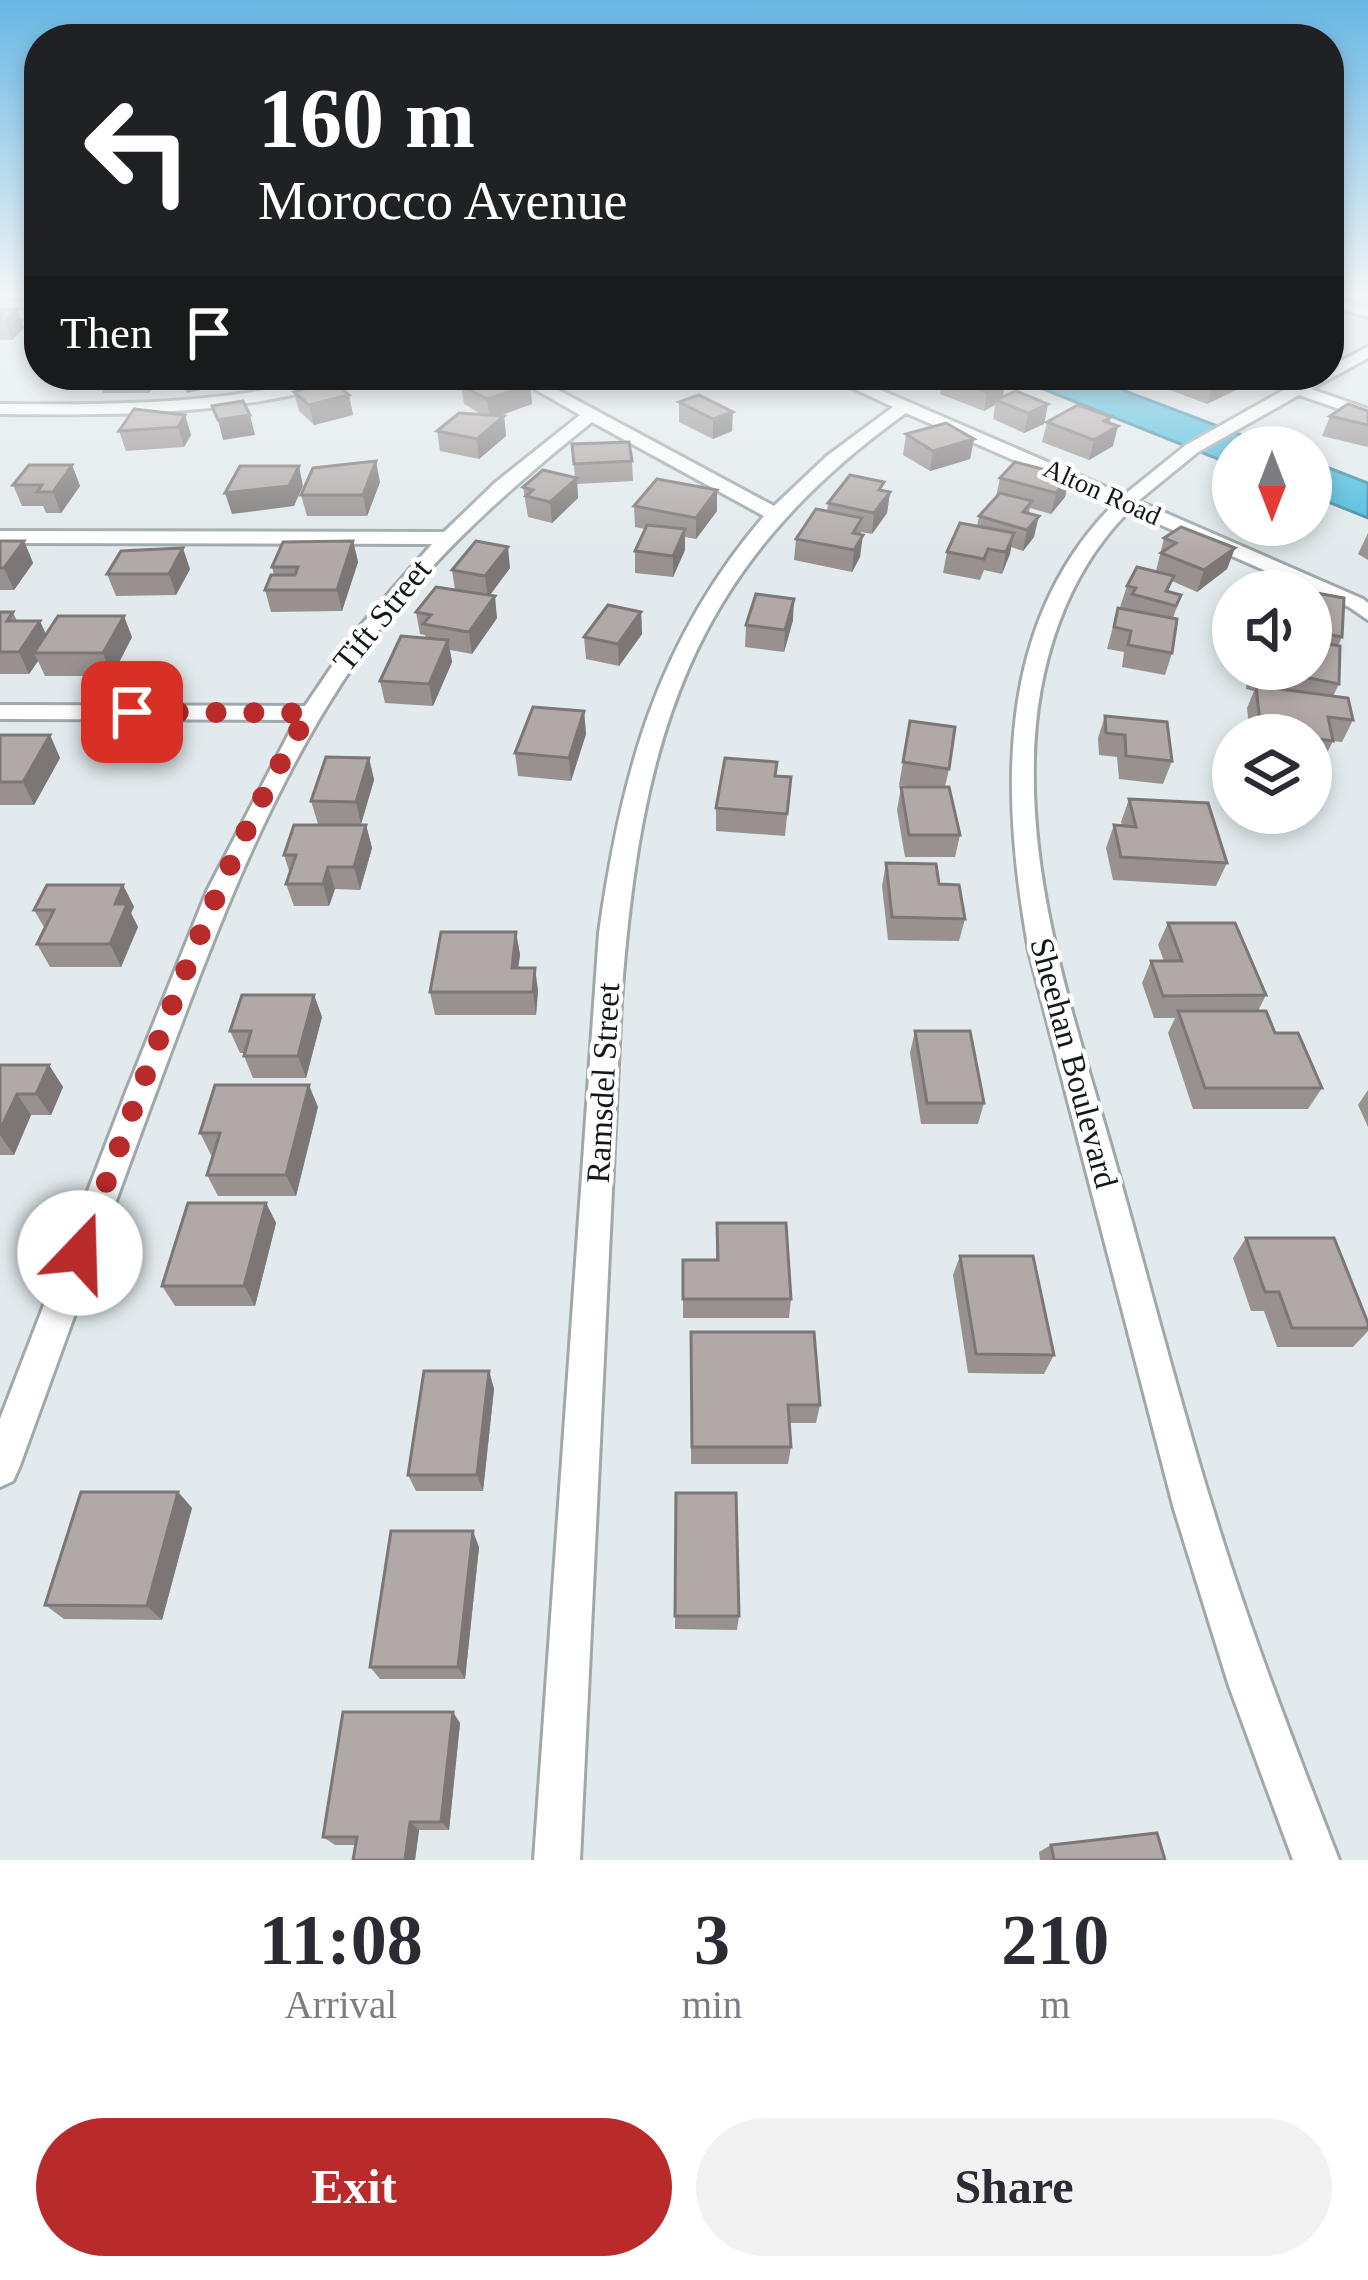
<!DOCTYPE html>
<style>
body{margin:0;font-family:"Times New Roman",serif;background:#f2f2f3;color:#2b2b33;height:100vh;display:flex;flex-direction:column;font-size:45px;white-space:nowrap}
*{box-sizing:border-box;margin:0}
p{font-size:39px;color:#7c7c81}
.icon{flex:none;width:66px;height:66px;fill:none;stroke:currentColor;stroke-width:2;stroke-linecap:round;stroke-linejoin:round}
.map{position:relative;height:1860px;overflow:hidden}
.panel{display:flex;flex-direction:column;background:#fff;flex:1}
.panel>*{flex:none}
.guide{position:absolute;left:24px;top:24px;width:1320px;height:366px;border-radius:48px;box-shadow:0 6px 18px #0003;background:#202124;color:#fff;overflow:hidden}
.needle{width:78px;rotate:180deg}
.fabs{position:absolute;left:1212px;top:426px;display:grid;gap:24px}
.fabs a{display:grid;place-items:center;width:120px;height:120px;border-radius:50%;background:#fff;box-shadow:0 6px 18px #0003;font-size:60px}
.pin{position:absolute;display:grid;place-items:center;width:102px;height:102px;color:#fff;margin:-51px;border-radius:24px;box-shadow:0 6px 18px #0006}
.me{position:absolute;width:132px;margin:-66px;rotate:21deg;stroke-linejoin:round;filter:drop-shadow(0 0 9px #0008)}
.turn{display:flex;align-items:center;gap:42px;height:252px;padding:0 36px;font-size:54px}
.turn .icon{width:156px;height:156px;stroke-width:2.5}
.turn b{display:block;font-size:84px;line-height:102px}
.then{display:flex;align-items:center;height:114px;padding:0 36px;background:#0003;gap:24px;font-size:45px}
.eta{display:flex;justify-content:space-evenly;align-items:center;height:204px;text-align:center}
.eta b{font-size:72px;font-weight:600;line-height:84px}
.cta{display:flex;gap:24px;margin-top:auto;padding:24px 36px}
.cta a{flex:1;height:138px;border-radius:72px;background:#b92a2b;color:#fff;font-size:48px;font-weight:600;line-height:138px;text-align:center}
.cta a+a{background:#f2f2f3;color:#2b2b33}
.map>svg:first-child{display:block}
.water{fill:#45b9dc;stroke:#3789a2;stroke-width:3}
.lines{fill:none;stroke-linecap:round;stroke-linejoin:round}
.minor-casing{stroke:#a0a8ab;stroke-width:6}
.minor{fill:#fff;fill-rule:evenodd}
.wall{fill:#989190}
.shaded-wall{fill:#7c7676}
.building{fill:#b1a9a8;stroke:#7c7676;stroke-width:3}
.route{stroke:#b92a2b;stroke-width:21;stroke-dasharray:0 37.8}
.labels{text-anchor:middle;dominant-baseline:central;stroke-width:9;stroke-linejoin:round;paint-order:stroke}
.far-street-label{font-size:27px;fill:#151819;stroke:#fff}
.street-label{font-size:33px;fill:#151819;stroke:#fff}
</style>
<div class="map">
<svg width="1368" height="1860" viewBox="0 0 1368 1860">
<rect width="100%" height="100%" fill="#e2eaed"/>
<!-- water -->
<g class="water">
<polygon points="1008,375 1083,375 1273,447 1233,447 1233,465"/>
<polygon points="1311,461 1368,483 1368,518 1311,495"/>
</g>
<g class="lines">
<defs>
<g id="minor">
<polygon points="1329,297 1368,308 1368,317 1329,306"/>
<rect x="0" y="310" width="39" height="8"/>
<path d="M1368,347v11l-57,31 57,20v10l-69,-24 -101,57 -60,49 225,98 5,4v17l-19,-13 -220,-96c-65,65 -93,158 -95,248 -4,140 46,276 83,409 32,113 61,228 96,341 36,119 81,235 126,351h-46l-64,-174 -55,-177 -145,-558c-28,-154 -35,-327 85,-447l-208,-91c-220,157 -266,330 -285,589l-41,858h-46l65,-927c22,-159 58,-292 165,-417l-172,-94c-81,65 -158,133 -220,217 -94,128 -151,279 -206,426 -50,134 -98,269 -147,403l-6,13 -13,6v-68l126,-327 81,-201 89,-171 -296,-1v-14l305,1 51,-75 76,-87 -432,-1v-12l444,1 52,-50 84,-67 -70,-40h20l244,131 53,-50 66,-49 -68,-32h21l278,120 62,-50 98,-55 -35,-15h23l25,9 16,-9h16v-8z"/>
<path d="M333,375h25c-19,12 -48,16 -71,21 -94,20 -191,19 -287,18v-10c112,1 224,1 333,-29z"/>
</g>
</defs>
<!-- minor casing -->
<use href="#minor" class="minor-casing"/>
<!-- minor -->
<use href="#minor" class="minor"/>
</g>
<!-- wall -->
<g class="wall">
<rect x="0" y="296" width="39" height="5"/>
<polygon points="0,310 24,328 12,340 0,340"/>
<polygon points="97,375 161,375 149,393 103,393"/>
<polygon points="407,375 468,375 444,385 433,381 423,385 408,378"/>
<polygon points="943,375 1004,382 1003,397 1048,404 1044,424 1024,433 993,419 995,405 984,411 940,394"/>
<polygon points="1165,375 1241,375 1236,390 1207,404 1162,387"/>
<polygon points="461,385 530,385 532,404 499,416 504,416 506,436 479,459 440,451 437,431 481,414 464,404"/>
<polygon points="294,392 349,395 353,415 314,425 299,411"/>
<polygon points="699,395 732,431 713,439 679,422 679,402"/>
<polygon points="1368,411 1368,447 1322,436 1330,416"/>
<polygon points="185,415 191,435 184,447 126,451 119,431"/>
<polygon points="1111,417 1109,423 1113,446 1089,460 1042,442 1047,422"/>
<polygon points="906,434 974,439 970,459 930,471 903,455"/>
<polygon points="572,444 632,461 633,481 577,484 578,498 552,523 528,517 523,487 575,477"/>
<polygon points="72,465 80,486 61,513 46,513 43,506 22,506 13,485"/>
<polygon points="1070,476 1065,497 1051,514 1030,508 1029,513 1034,537 1023,551 1011,547 1002,574 984,570 980,580 943,573 947,552 977,526 979,516 996,497 1000,478"/>
<polygon points="380,482 367,516 307,516 301,495"/>
<polygon points="883,491 890,492 887,513 872,534 861,532 860,557 852,572 794,560 796,539 827,511 828,503"/>
<polygon points="634,506 717,511 696,539 685,537 685,550 673,577 635,573 635,551 645,529 635,527"/>
<polygon points="1368,533 1368,560 1358,554"/>
<polygon points="1164,538 1235,548 1227,569 1197,592 1172,581 1168,592 1181,595 1173,618 1172,653 1165,675 1122,667 1124,652 1107,649 1118,608 1127,609 1120,607 1127,586 1156,571"/>
<polygon points="0,541 24,541 33,563 14,590 0,590"/>
<polygon points="353,541 358,562 342,611 271,612 265,590 274,575 272,567"/>
<polygon points="510,568 489,595 497,618 472,654 450,650 452,662 433,706 385,703 380,681 426,638 425,635 420,634 416,612 455,590 452,570"/>
<polygon points="190,569 176,595 116,596 107,574"/>
<polygon points="1311,592 1342,637 1338,646 1339,684 1333,696 1353,720 1342,742 1333,741 1322,763 1311,762 1311,735 1250,735 1247,708 1254,691 1246,689 1248,669 1311,669"/>
<polygon points="0,612 13,612 17,621 46,635 132,637 112,676 45,676 38,661 29,674 0,674"/>
<polygon points="641,612 642,634 619,666 586,659 584,637"/>
<polygon points="793,620 784,652 745,647 746,625"/>
<polygon points="584,711 586,734 571,781 518,776 515,753"/>
<polygon points="1105,716 1172,761 1163,784 1119,779 1117,757 1099,755 1098,738"/>
<polygon points="910,721 949,769 945,787 960,835 955,857 905,857 897,810 901,787 916,787 899,785"/>
<polygon points="0,735 50,735 60,758 34,805 0,805"/>
<polygon points="369,758 374,780 361,824 318,824 311,801"/>
<polygon points="791,777 785,836 716,831 716,808"/>
<polygon points="1129,799 1227,863 1216,886 1113,880 1106,848 1114,825 1122,826 1121,822"/>
<polygon points="366,825 372,848 360,890 335,889 329,906 294,906 286,884 290,874 284,855"/>
<polygon points="886,863 939,884 965,919 959,941 888,940 882,886"/>
<polygon points="123,885 134,907 131,913 138,927 121,967 50,967 37,944 45,929 34,910"/>
<polygon points="1168,923 1266,995 1258,1011 1322,1088 1308,1109 1193,1109 1168,1033 1175,1018 1154,1018 1142,983 1151,961 1164,961 1158,945"/>
<polygon points="516,932 520,955 518,968 538,990 536,1015 435,1015 430,992"/>
<polygon points="314,995 322,1017 306,1078 253,1078 244,1056 245,1053 240,1053 230,1031"/>
<polygon points="915,1031 984,1103 978,1124 921,1124 910,1053"/>
<polygon points="0,1065 49,1065 63,1087 51,1115 31,1115 14,1155 0,1155"/>
<polygon points="1368,1090 1368,1127 1358,1105"/>
<polygon points="318,1107 296,1196 218,1196 207,1175 214,1155 211,1155 200,1133"/>
<polygon points="266,1203 276,1223 255,1306 175,1306 162,1286"/>
<polygon points="717,1223 791,1299 789,1318 683,1318 683,1260 716,1260"/>
<polygon points="1246,1238 1368,1323 1368,1331 1353,1347 1277,1347 1264,1311 1251,1311 1233,1258"/>
<polygon points="960,1256 1054,1355 1044,1374 968,1373 953,1275"/>
<polygon points="691,1332 820,1405 816,1423 789,1423 791,1447 788,1464 691,1464"/>
<polygon points="489,1371 494,1389 483,1491 416,1491 408,1475"/>
<polygon points="178,1492 192,1508 162,1620 64,1619 45,1605"/>
<polygon points="676,1493 739,1616 737,1630 675,1629"/>
<polygon points="479,1547 465,1679 380,1679 370,1667"/>
<polygon points="460,1723 449,1830 419,1830 415,1860 353,1860 356,1845 335,1845 323,1837"/>
<polygon points="1051,1845 1165,1860 1040,1860 1039,1852"/>
</g>
<!-- shaded-wall -->
<g class="shaded-wall">
<polygon points="17,310 24,328 12,340 5,322"/>
<polygon points="143,375 161,375 149,393"/>
<polygon points="181,375 237,375 237,382 187,393"/>
<polygon points="422,375 433,375 433,381 423,385"/>
<polygon points="442,375 468,375 444,385"/>
<polygon points="1233,375 1241,375 1236,390 1207,404 1213,385"/>
<polygon points="1006,376 1002,402 996,400 995,405 984,411 987,392 998,380"/>
<polygon points="530,385 532,404 490,419 487,399"/>
<polygon points="349,395 353,415 314,425 309,405"/>
<polygon points="1048,404 1044,424 1024,433 1028,413"/>
<polygon points="733,412 732,431 713,439 713,419"/>
<polygon points="185,415 191,435 184,447 178,427"/>
<polygon points="250,415 255,435 223,440 218,420"/>
<polygon points="504,416 506,436 479,459 477,439"/>
<polygon points="1111,417 1107,433 1118,426 1113,446 1089,460 1094,440 1104,421"/>
<polygon points="974,439 970,459 930,471 933,451"/>
<polygon points="376,461 380,482 367,516 363,495"/>
<polygon points="72,465 80,486 61,513 53,492"/>
<polygon points="299,466 303,486 294,506 232,514 225,493"/>
<polygon points="1070,476 1065,497 1051,514 1056,493"/>
<polygon points="577,478 578,498 552,523 550,502"/>
<polygon points="717,490 717,511 696,539 696,518"/>
<polygon points="890,492 887,513 872,534 874,513"/>
<polygon points="1039,516 1034,537 1023,551 1027,530"/>
<polygon points="685,529 685,550 673,577 673,556"/>
<polygon points="1014,533 1010,554 1002,574 1006,552"/>
<polygon points="863,535 860,557 852,572 854,550"/>
<polygon points="24,541 33,563 14,590 4,568"/>
<polygon points="353,541 358,562 342,611 337,590"/>
<polygon points="508,547 510,568 488,598 485,576"/>
<polygon points="183,548 190,569 176,595 169,574"/>
<polygon points="1235,548 1227,569 1197,592 1204,570"/>
<polygon points="495,596 497,618 472,654 469,632"/>
<polygon points="794,599 793,620 784,652 785,630"/>
<polygon points="641,612 642,634 619,666 618,644"/>
<polygon points="124,616 132,637 112,676 103,653"/>
<polygon points="40,621 50,643 34,653 38,661 29,674 19,652"/>
<polygon points="448,640 452,662 433,706 429,684"/>
<polygon points="584,711 586,734 571,781 569,758"/>
<polygon points="50,735 60,758 34,805 23,782"/>
<polygon points="369,758 374,780 361,824 356,802"/>
<polygon points="366,825 372,848 360,890 354,867"/>
<polygon points="328,867 335,889 329,906 323,884"/>
<polygon points="123,885 134,907 131,913 138,927 121,967 110,944 115,904"/>
<polygon points="516,932 520,955 515,990 512,968"/>
<polygon points="535,968 538,990 536,1015 533,992"/>
<polygon points="314,995 322,1017 306,1078 298,1056"/>
<polygon points="49,1065 63,1087 51,1115 36,1094"/>
<polygon points="309,1085 318,1107 296,1196 286,1175"/>
<polygon points="17,1094 31,1115 14,1155 0,1135 0,1130"/>
<polygon points="266,1203 276,1223 255,1306 244,1286"/>
<polygon points="489,1371 494,1389 483,1491 477,1475"/>
<polygon points="178,1492 192,1508 162,1620 147,1606"/>
<polygon points="473,1531 479,1547 465,1679 458,1667"/>
<polygon points="453,1712 460,1723 449,1830 441,1822"/>
<polygon points="410,1822 419,1830 415,1860 405,1860"/>
</g>
<!-- building -->
<g class="building">
<polygon points="0,310 17,310 5,322 0,322"/>
<polygon points="491,375 499,375 530,385 487,399 461,385"/>
<polygon points="944,375 1003,375 1006,376 998,380 1005,383 987,392"/>
<polygon points="1187,375 1233,375 1213,385"/>
<polygon points="333,381 349,395 309,405 294,392"/>
<polygon points="1016,391 1048,404 1028,413 996,400"/>
<polygon points="699,395 733,412 713,419 679,402"/>
<polygon points="243,401 250,415 218,420 212,406"/>
<polygon points="1348,404 1368,411 1368,425 1330,416"/>
<polygon points="1078,405 1111,417 1104,421 1118,426 1094,440 1047,422"/>
<polygon points="134,409 185,415 178,427 119,431"/>
<polygon points="459,413 504,416 477,439 437,431"/>
<polygon points="946,423 974,439 933,451 906,434"/>
<polygon points="629,442 632,461 574,464 572,444"/>
<polygon points="376,461 363,495 301,495 313,468"/>
<polygon points="1015,462 1070,476 1056,493 1000,478"/>
<polygon points="29,465 72,465 53,492 37,492 42,485 13,485"/>
<polygon points="240,466 299,466 289,486 225,493"/>
<polygon points="543,470 577,478 550,502 526,496 533,490 523,487"/>
<polygon points="850,475 884,482 879,490 890,492 874,513 828,503"/>
<polygon points="657,479 717,490 696,518 634,506"/>
<polygon points="1000,493 1032,501 1023,512 1039,516 1027,530 979,516"/>
<polygon points="816,509 862,518 853,533 863,535 854,550 796,539"/>
<polygon points="960,523 1014,533 1006,552 988,549 984,559 947,552"/>
<polygon points="647,525 685,529 673,556 635,551"/>
<polygon points="1181,527 1235,548 1204,570 1161,553 1176,543 1164,538"/>
<polygon points="0,541 24,541 4,568 0,568"/>
<polygon points="353,541 337,590 265,590 271,575 295,575 298,567 272,567 283,542"/>
<polygon points="476,541 508,547 485,576 452,570"/>
<polygon points="183,548 169,574 107,574 121,551"/>
<polygon points="1137,567 1174,576 1166,591 1181,595 1176,606 1132,594 1136,588 1127,586"/>
<polygon points="1268,584 1305,591 1267,591"/>
<polygon points="436,587 495,596 469,632 423,624 431,615 416,612"/>
<polygon points="1311,592 1344,598 1342,637 1311,631"/>
<polygon points="756,594 794,599 785,630 746,625"/>
<polygon points="608,605 641,612 618,644 584,637"/>
<polygon points="1118,608 1177,619 1172,653 1128,645 1131,631 1114,627"/>
<polygon points="0,612 13,612 7,621 40,621 19,652 0,652"/>
<polygon points="58,616 124,616 103,653 34,653"/>
<polygon points="401,636 448,640 429,684 380,681"/>
<polygon points="1311,641 1340,646 1339,684 1264,669 1311,669"/>
<polygon points="1256,686 1348,698 1353,720 1328,717 1333,741 1311,738 1311,735 1291,735 1261,731"/>
<polygon points="533,707 584,711 569,758 515,753"/>
<polygon points="1105,716 1167,722 1172,761 1126,756 1125,735 1106,733"/>
<polygon points="910,721 955,727 949,769 903,762"/>
<polygon points="0,735 50,735 23,782 0,782"/>
<polygon points="326,757 369,758 356,802 311,801"/>
<polygon points="725,758 777,762 775,776 791,777 787,814 716,808"/>
<polygon points="901,787 949,787 960,835 909,835"/>
<polygon points="1129,799 1208,803 1227,863 1121,857 1114,825 1136,827"/>
<polygon points="294,825 366,825 354,867 328,867 323,884 286,884 296,855 284,855"/>
<polygon points="886,863 936,864 939,884 959,885 965,919 892,917"/>
<polygon points="47,885 123,885 115,904 127,904 110,944 37,944 54,910 34,910"/>
<polygon points="1168,923 1235,923 1266,995 1163,996 1151,961 1182,961"/>
<polygon points="441,932 516,932 512,968 535,968 533,992 430,992"/>
<polygon points="242,995 314,995 298,1056 244,1056 251,1031 230,1031"/>
<polygon points="1178,1011 1266,1011 1275,1033 1298,1033 1322,1088 1205,1088"/>
<polygon points="915,1031 970,1031 984,1103 927,1103"/>
<polygon points="0,1065 49,1065 36,1094 17,1094 0,1130"/>
<polygon points="215,1085 309,1085 286,1175 207,1175 220,1133 200,1133"/>
<polygon points="188,1203 266,1203 244,1286 162,1286"/>
<polygon points="717,1223 786,1223 791,1299 683,1299 683,1260 718,1260"/>
<polygon points="1246,1238 1334,1238 1368,1323 1368,1328 1292,1328 1279,1292 1265,1292"/>
<polygon points="960,1256 1033,1256 1054,1355 976,1354"/>
<polygon points="691,1332 814,1332 820,1405 788,1405 791,1447 692,1447"/>
<polygon points="424,1371 489,1371 477,1475 408,1475"/>
<polygon points="81,1492 178,1492 147,1606 45,1605"/>
<polygon points="676,1493 736,1493 739,1616 675,1616"/>
<polygon points="391,1531 473,1531 458,1667 370,1667"/>
<polygon points="343,1712 453,1712 441,1822 410,1822 405,1860 353,1860 357,1837 323,1837"/>
<polygon points="1157,1833 1165,1860 1054,1860 1051,1845"/>
</g>
<!-- sky -->
<linearGradient id="sky" x2="0" y2="1"><stop stop-color="#67b6e3"/><stop offset="0.53" stop-color="#f2f6f7"/><stop offset="1" stop-color="#f2f6f7" stop-opacity="0"/></linearGradient>
<rect width="1368" height="556" fill="url(#sky)"/>
<g class="lines">
<!-- route -->
<path class="route" d="M80,1253c69,-182 128,-371 229,-540l-177,-1"/>
</g>
<g class="labels">
<!-- far-street labels -->
<g class="far-street-label">
<text transform="translate(1102 492) rotate(24)">Alton Road</text>
</g>
<!-- street labels -->
<g class="street-label">
<text transform="translate(382 615) rotate(-51)">Tift Street</text>
<text transform="translate(1074 1063) rotate(75)">Sheehan Boulevard</text>
<text transform="translate(603 1083) rotate(-87)">Ramsdel Street</text>
</g>
</g>
</svg>
<div class="fabs">
<a><svg class="needle" viewBox="-14 -14 28 28"><path d="M0-13l5 13h-10z" fill="#e53935"/><path d="M0 13l5-13h-10z" fill="#7c7c81"/></svg></a>
<a><svg class="icon" aria-label="sound" viewBox="0 0 24 24"><path d="M4 9h4l5-4v14l-5-4H4zM17 9q2 3 0 6"/></svg></a>
<a><svg class="icon" aria-label="layers" viewBox="0 0 24 24"><path d="M12 4l9 5-9 5-9-5zM3 14l9 5 9-5"/></svg></a>
</div>
<div class="pin" style="left:132px;top:712px;background:#d93025"><svg class="icon" aria-label="arrive" viewBox="0 0 24 24"><path d="M6 21V4h12l-3 4 3 4H6"/></svg></div>
<svg class="me" style="left:80px;top:1253px" viewBox="-20 -20 40 40"><circle r="19" fill="#fff"/><path d="M0-13L10 11 0 6-10 11z" fill="#b92a2b"/></svg>
<div class="guide">
<div class="turn"><svg class="icon" aria-label="left" viewBox="0 0 24 24"><path d="M17 20v-9H6M10 6l-5 5 5 5"/></svg><div><b>160 m</b>Morocco Avenue</div></div>
<div class="then">Then<svg class="icon" aria-label="arrive" viewBox="0 0 24 24"><path d="M6 21V4h12l-3 4 3 4H6"/></svg></div>
</div>
</div>
<section class="panel">
<div class="eta">
<div><b>11:08</b><p>Arrival</p></div>
<div><b>3</b><p>min</p></div>
<div><b>210</b><p>m</p></div>
</div>
<div class="cta"><a>Exit</a><a>Share</a></div>
</section>
